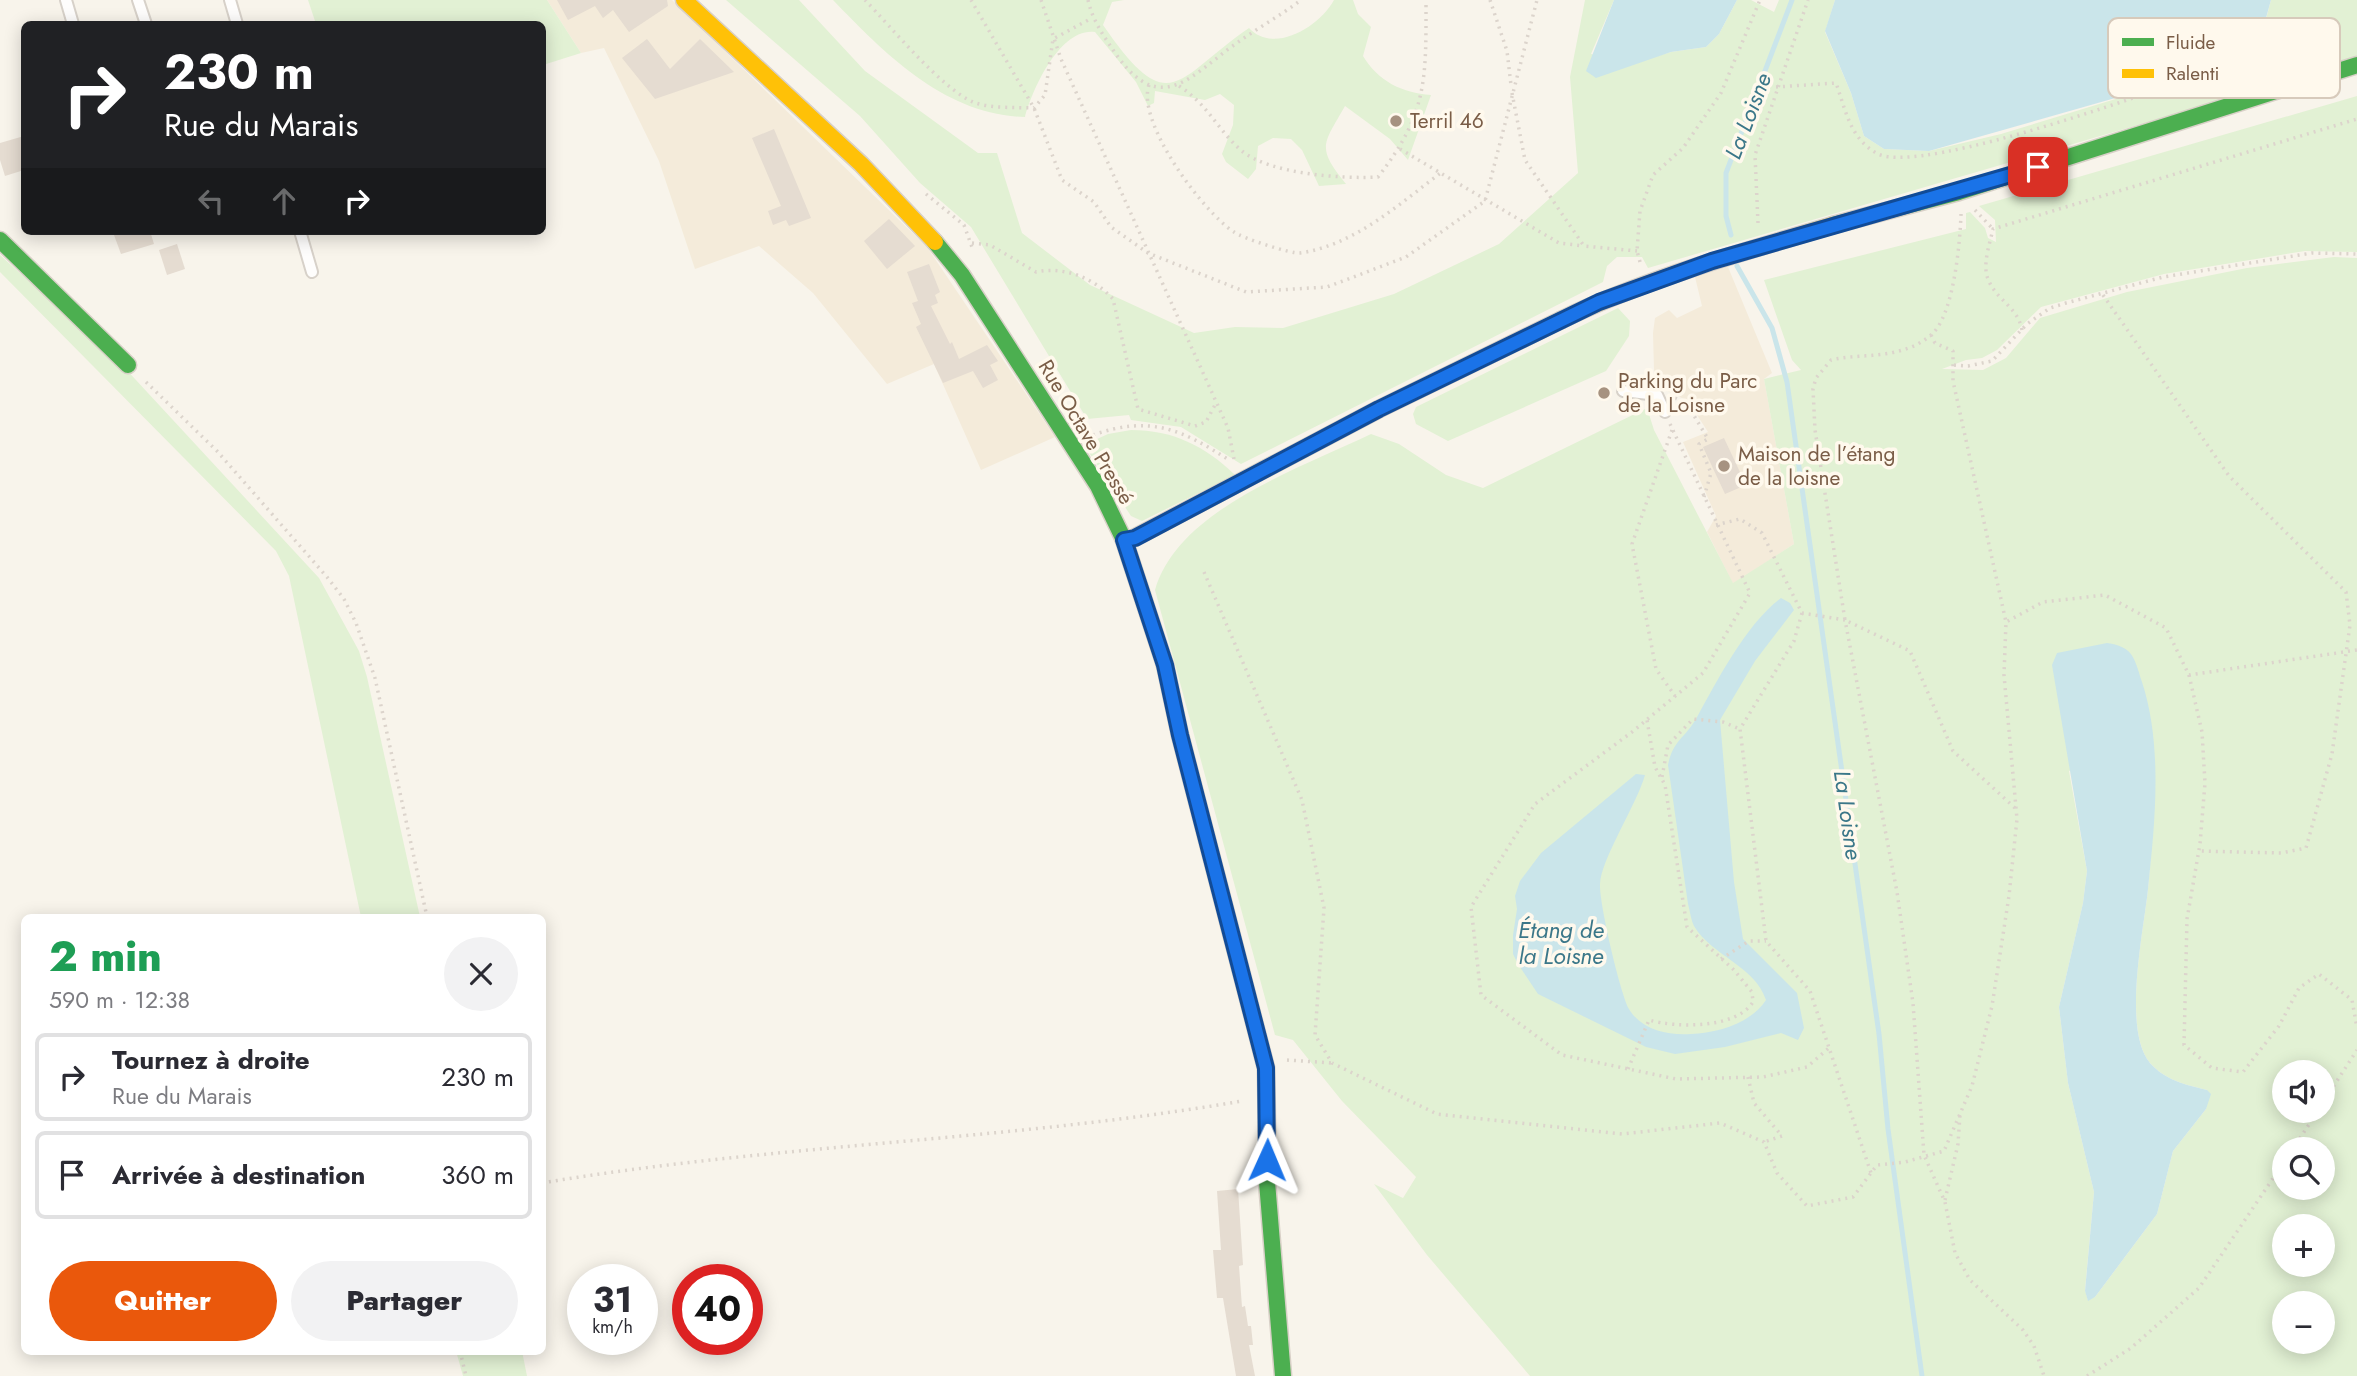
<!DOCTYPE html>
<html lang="fr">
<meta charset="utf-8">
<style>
body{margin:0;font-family:Jost,sans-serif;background:#f2f2f3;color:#2b2b33;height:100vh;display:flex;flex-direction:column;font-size:26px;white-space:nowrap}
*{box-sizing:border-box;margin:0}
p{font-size:23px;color:#7c7c81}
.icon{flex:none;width:38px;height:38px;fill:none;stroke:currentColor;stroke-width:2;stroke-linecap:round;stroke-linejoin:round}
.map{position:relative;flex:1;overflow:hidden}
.sheet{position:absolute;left:21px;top:914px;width:525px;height:441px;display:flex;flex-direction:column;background:#fff;border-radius:10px;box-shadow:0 4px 18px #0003}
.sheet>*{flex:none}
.guide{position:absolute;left:21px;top:21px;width:525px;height:214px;border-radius:10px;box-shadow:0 4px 18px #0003;background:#202124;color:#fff;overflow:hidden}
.fabs{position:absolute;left:2272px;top:1060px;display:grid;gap:14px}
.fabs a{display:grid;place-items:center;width:63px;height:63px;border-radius:50%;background:#fff;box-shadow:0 4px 18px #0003;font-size:35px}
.speed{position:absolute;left:567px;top:1264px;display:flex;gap:14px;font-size:35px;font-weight:700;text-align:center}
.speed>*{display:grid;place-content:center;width:91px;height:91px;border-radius:50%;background:#fff;box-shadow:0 4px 18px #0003;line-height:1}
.speed small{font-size:18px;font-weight:400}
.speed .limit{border:10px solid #d22;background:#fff;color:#111}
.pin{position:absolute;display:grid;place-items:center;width:60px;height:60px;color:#fff;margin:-30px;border-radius:14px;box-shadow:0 4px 10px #0006}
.me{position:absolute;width:77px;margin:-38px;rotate:1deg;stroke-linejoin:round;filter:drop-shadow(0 0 5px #0008)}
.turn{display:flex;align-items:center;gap:24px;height:147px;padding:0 28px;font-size:32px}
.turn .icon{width:91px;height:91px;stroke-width:2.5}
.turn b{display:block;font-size:49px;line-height:60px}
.lanes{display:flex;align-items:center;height:66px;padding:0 28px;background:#0003;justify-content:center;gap:35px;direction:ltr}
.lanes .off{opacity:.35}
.round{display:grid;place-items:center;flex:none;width:74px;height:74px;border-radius:37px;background:#f2f2f3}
.headline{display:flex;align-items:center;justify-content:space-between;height:119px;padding:0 28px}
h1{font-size:42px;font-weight:800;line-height:52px;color:#1e9e55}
.primary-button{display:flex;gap:14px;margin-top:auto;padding:14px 28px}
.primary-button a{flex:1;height:80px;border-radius:42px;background:#ea580c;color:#fff;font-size:28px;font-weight:800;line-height:80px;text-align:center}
.primary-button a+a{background:#f2f2f3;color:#2b2b33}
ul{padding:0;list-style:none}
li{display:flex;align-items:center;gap:21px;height:88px;margin:0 14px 10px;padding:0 14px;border:4px solid #e1e1e2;border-radius:10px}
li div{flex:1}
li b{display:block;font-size:26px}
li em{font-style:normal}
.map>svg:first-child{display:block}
.residential{fill:#f4ebda}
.green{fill:#e2f1d4;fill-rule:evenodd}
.water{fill:#cae5ea}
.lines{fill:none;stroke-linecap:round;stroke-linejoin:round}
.stream{stroke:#cae5ea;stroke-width:5}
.building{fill:#e5dcd1}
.lane-casing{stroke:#d7d1c9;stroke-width:14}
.fast-casing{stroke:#d8d0c7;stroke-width:19}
.slow-casing{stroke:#d8d0c7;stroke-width:19}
.path{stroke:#dcd4cc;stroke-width:3.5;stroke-dasharray:2 5;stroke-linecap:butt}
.lane{stroke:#fefdfc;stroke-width:10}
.fast{stroke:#4caf50;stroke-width:16}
.slow{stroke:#ffc107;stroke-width:16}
.route-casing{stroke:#114b97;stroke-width:18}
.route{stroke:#1a73e8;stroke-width:12}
.poi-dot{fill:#a69280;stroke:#fff9ed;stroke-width:2.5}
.labels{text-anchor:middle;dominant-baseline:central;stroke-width:7;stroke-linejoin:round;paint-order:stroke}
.poi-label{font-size:21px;fill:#7a5d47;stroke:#fff9ed;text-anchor:start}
.street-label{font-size:21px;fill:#7a5d47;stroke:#fff9ed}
.water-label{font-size:23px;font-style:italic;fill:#3b7789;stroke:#fff9ed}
.key{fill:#fff9ed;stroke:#d7cabb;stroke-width:2}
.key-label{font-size:19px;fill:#7a5d47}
</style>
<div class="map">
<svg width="2357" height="1376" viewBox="0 0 2357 1376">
<rect width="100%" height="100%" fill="#f8f4eb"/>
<!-- residential -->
<g class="residential">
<polygon points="547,0 672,0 927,247 1055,437 981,470 934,364 887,384 813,293 759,246 695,269 659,161 604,48 581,53"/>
<polygon points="1728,267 1772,373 1764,379 1794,544 1733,584 1707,532 1716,516 1683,442 1708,432 1688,401 1659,387 1654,370 1653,333 1655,318 1669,310 1677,318 1702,306 1695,277"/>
</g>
<!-- green -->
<g class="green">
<polygon points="308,0 547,0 581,53 543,65 542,24 316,24"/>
<polygon points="726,0 799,0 865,71 978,153 997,153 1022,233 1090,285 1194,333 1235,327 1283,328 1394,294 1499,244 1578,173 1570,77 1585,0 1614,0 1591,54 1641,61 1671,52 1706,47 1719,34 1737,0 1751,0 1774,12 1779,0 1835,0 1825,32 1851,93 1864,136 1884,149 1929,151 2001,134 2168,83 2266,19 2271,0 2357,0 2357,56 2179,113 1648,268 1642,257 1617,257 1607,266 1603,282 1241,464 1181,427 1131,420 1129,415 1087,419 971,227 920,183 860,116"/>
<path d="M833,0h291l-12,2 -9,23c67,97 72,54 146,3 25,27 71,-2 85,-28h19l5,14 13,13 -8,29c15,25 39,37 68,39l-23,65 -18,-21 -45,-33c-22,39 -29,41 1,78l-27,2 -17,-36 -11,-11 -18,-1 -15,8 -2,23 -8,10 -22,-17 -4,-8 11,-29 1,-20 -14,-11 -15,6 -50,-9 -1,12 -6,3 -12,-24 -41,-50c-35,-5 -63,58 -70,85 -80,-2 -140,-63 -192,-117z"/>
<path d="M2357,96v156l-52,-1 -141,23 -123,33 -44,43 -15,8 -16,2 -24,9 41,1 23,-12 34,-40 87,-26 120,-24 87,-11 23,1v1118h-827l-103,-121 -53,-71 29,14 13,-21 -74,-76 -49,-61 -18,-5 -120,-445c23,-81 146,-122 216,-156l28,10 47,31 37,13 164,-80 7,22 79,153 61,-39 -30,-165 37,-9 -9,-10 -28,-80 202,-51v-16l4,-1 15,16 3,10 8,4 -1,-22 -16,-14zM2153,740c1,49 0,99 -5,149 -4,40 -26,140 2,174 15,17 36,22 57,27l-1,19 -33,42 -16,63 -62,83 -7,3 -3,-10 9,-98 -26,-109 -9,-76 24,-104 4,-32 -18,-100zM2284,1073h38v38h-38zM2284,1150h38v38h-38zM2284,1227h38v38h-38zM2284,1304h38v38h-38z"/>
<polygon points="0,255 123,366 319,578 359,651 367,677 420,917 361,917 289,576 276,551 0,272"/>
<polygon points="1618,308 1630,321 1629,336 1606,371 1448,441 1416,424 1413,414 1416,407"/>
<path d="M1131,430c42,0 74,16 104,45l-93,46 -11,-5 -47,-71 24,-11z"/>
<polygon points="456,1351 522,1351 527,1376 463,1376"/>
</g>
<!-- water -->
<g class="water">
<polygon points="1614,0 1737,0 1719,34 1706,47 1671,52 1596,78 1586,71"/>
<polygon points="1835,0 2271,0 2266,18 2246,51 2168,83 1929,151 1884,149 1864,136 1851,93 1825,31"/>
<path d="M1781,598l9,5 4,7 -39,51 -35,59 14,162 9,57 54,54 7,35 -6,12 -17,-7 -56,14 -50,7 -29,-7 -108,-53 -20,-30 -5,-10v-19l4,-26 -2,-13 5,-15 21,-28 95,-79 9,1c-8,29 -44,84 -45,109 -1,19 20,108 29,125 12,21 41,27 62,25 27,-1 60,-11 75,-34 -11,-34 -54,-44 -72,-74 -3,-6 -4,-15 -6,-22l-20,-139c5,-25 17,-27 28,-46 21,-38 50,-95 85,-121z"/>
<path d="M2107,643c27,4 27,15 35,39 21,64 13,141 6,207 -4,40 -26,141 2,174 15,17 36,22 57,27l4,4 -5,15 -33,42 -16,63 -62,83 -7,4 -3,-10 9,-99 -26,-109 -9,-76 24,-104 4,-32 -35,-206 5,-12z"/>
</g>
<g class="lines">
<!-- stream -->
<g class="stream">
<polyline points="1731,235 1726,216 1726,173 1792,0"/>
<polyline points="1737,266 1772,328 1787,382 1879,1034 1888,1129 1922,1376"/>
</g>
</g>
<!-- building -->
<g class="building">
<polygon points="557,0 667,0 668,6 629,32 613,10 603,18 595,6 568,20"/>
<polygon points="647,39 670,69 700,39 734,72 655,99 622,58"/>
<polygon points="774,129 811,218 789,226 786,220 773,225 768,211 781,206 752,138"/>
<polygon points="24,136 24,170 5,176 0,160 0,143"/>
<polygon points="889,219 915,246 887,269 864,241"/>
<polygon points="117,231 150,231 154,244 121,254 114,235"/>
<polygon points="177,244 185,269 167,275 159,250"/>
<polygon points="929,264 940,292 935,295 938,303 931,306 950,344 952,342 959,359 987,345 998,361 990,365 998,380 983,388 973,371 943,383 916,327 921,324 912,303 918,301 907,272"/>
<polygon points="1724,438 1746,485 1725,494 1703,447"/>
<polygon points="1238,1189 1243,1265 1239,1266 1242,1307 1245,1306 1248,1326 1251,1326 1253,1345 1249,1345 1255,1376 1236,1376 1223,1298 1217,1298 1213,1250 1221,1250 1217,1191"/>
</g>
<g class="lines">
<defs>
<g id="lane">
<polyline points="66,0 73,24"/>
<polyline points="138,0 146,24"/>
<polyline points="230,0 237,24"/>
<polyline points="300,231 312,272"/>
<polyline points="1623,391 1657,395 1665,412"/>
</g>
<g id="fast">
<polyline points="1833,225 1959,192 2357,65"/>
<polyline points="0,240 128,365"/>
<polyline points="935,242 962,275 1098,486 1124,540 1165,665"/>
<polyline points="1124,540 1134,538 1379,409 1561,320"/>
<polyline points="1267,1131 1267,1182 1283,1376"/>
</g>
<g id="slow">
<polyline points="684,0 861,164 935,242"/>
<path d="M1561,320c87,-42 179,-67 272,-95"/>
<polyline points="1165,665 1180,735 1266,1068 1267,1131"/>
</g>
</defs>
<!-- lane casing -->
<use href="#lane" class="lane-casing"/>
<!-- fast casing -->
<use href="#fast" class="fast-casing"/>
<!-- slow casing -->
<use href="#slow" class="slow-casing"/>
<!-- path -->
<g class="path">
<path d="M865,0c26,27 76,88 108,102 18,7 42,5 61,6l11,-13 8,-56 39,-21"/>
<polyline points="971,0 1034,108 1062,180 1094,202 1111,227 1148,253 1246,292 1327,287 1406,257 1485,201 1537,0"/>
<polyline points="1041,0 1061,59 1228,428 1234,459"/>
<path d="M1088,0c5,22 17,38 30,57 43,59 73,19 116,-12 22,-16 46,-29 67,-45"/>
<polyline points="1490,0 1507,51 1511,85"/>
<path d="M1149,85c-13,37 54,127 85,147 8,6 57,22 66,21 55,-8 99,-49 142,-81"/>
<path d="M1179,86c29,18 39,45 63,65 28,23 100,28 136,26 50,-64 48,-99 48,-177"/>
<path d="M1776,87l60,-4c10,28 14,56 42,71 45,22 299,-70 353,-92l8,18"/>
<polyline points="1512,93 1525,160 1584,246 1637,251"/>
<polyline points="1400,149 1559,243 1584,246"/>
<polyline points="926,194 964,225 973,250"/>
<polyline points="1975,210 1993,229"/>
<path d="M1961,214c-1,29 -7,98 -28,119 -10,10 -24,16 -38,19 -21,5 -43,3 -64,8l-15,18 -3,11 2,41 30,190 65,31 43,100 62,57"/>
<polyline points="1758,223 1755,155 1808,0"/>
<path d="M972,243l18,2 46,27c28,-6 58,6 77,27l25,110 57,17 11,-4 10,-19"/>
<polyline points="1640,262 1637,251 1640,211 1653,175 1683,148 1721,93 1760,0"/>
<polyline points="2103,295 2229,476 2346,592 2350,625 2332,754 2306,848 2281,853 2199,851"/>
<path d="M2022,330c-4,-23 -26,-30 -34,-51 -6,-14 2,-36 5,-50l364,-110"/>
<polyline points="1931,335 1935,343 1953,351 1953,381 2006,622"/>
<polyline points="1954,365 1968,366 1992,361 2027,324 2050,308 2066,303 2163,277 2312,253 2357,254"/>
<polyline points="146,382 217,451 327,577 344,599 356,623 375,678 427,917"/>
<polyline points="1675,398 1687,404 1708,439 1699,444 1711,473 1704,497"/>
<polyline points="1670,424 1750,593 1703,673 1632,732 1535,804 1471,907 1481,995 1562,1055 1676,1079 1763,1077 1807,1067 1830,1047"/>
<polyline points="1672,430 1632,544 1656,669 1675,696"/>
<path d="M1093,435c57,-20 88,-6 136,25"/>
<polyline points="1716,525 1740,519 1762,533 1802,613 1845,620 1897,892 1913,1003 1924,1155 1945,1202 1955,1253 1970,1280 2023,1330 2034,1346 2044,1376"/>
<polyline points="1204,572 1302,800 1324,908 1315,1035 1332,1063 1437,1114 1622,1134 1720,1123 1764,1142 1777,1173 1807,1206 1853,1197 1877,1165 1905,1162 1944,1151 1972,1086 1992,1006 2009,896 2017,819 2004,675 2006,622 2043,602 2105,595 2166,628 2189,675 2357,650"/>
<polyline points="1802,613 1794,641 1740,729 1766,941 1810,991 1871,1173"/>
<polyline points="2189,675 2202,732 2205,783 2200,844 2187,919 2184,1045 2212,1068 2243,1072 2279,1026 2299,988 2319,974 2352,1000 2357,1028"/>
<polyline points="1662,777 1668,745 1693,719 1723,722 1740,729"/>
<polyline points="1721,959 1749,941 1766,941"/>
<polyline points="1287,1060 1332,1063"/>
<path d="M1628,1069l21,-49c27,8 87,9 104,-18l-1,-10 -18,-22 -47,-43 -22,-142 -10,-18 -8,-47"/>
<polyline points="1748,1077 1754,1103 1782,1136 1764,1142"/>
<polyline points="2322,1104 2357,1050"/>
<polyline points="2292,1150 2318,1111"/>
<path d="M542,1183c232,-39 468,-42 700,-82"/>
<polyline points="1945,1200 1958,1144 1960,1115"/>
<polyline points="460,1351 466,1376"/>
<polyline points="2087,1376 2131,1348 2199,1288 2284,1162"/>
</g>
<!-- lane -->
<use href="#lane" class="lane"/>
<!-- fast -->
<use href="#fast" class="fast"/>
<!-- slow -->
<use href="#slow" class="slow"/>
</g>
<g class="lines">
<defs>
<polyline id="route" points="1267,1160 1266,1068 1180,735 1165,665 1124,540 1135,538 1379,409 1599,302 1712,261 2038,167"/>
</defs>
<!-- route casing -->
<use href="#route" class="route-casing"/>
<!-- route -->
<use href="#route" class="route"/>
</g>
<!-- markers -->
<g class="poi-dot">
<circle cx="1396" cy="121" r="7"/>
<circle cx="1604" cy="393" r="7"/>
<circle cx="1724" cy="466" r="7"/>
</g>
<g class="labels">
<!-- poi labels -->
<g class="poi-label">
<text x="1410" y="121">Terril 46</text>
<text x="1618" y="381">Parking du Parc<tspan x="1618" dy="24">de la Loisne</tspan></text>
<text x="1738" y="454">Maison de l’étang<tspan x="1738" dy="24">de la loisne</tspan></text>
</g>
<!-- street labels -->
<g class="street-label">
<text transform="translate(1086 432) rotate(59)">Rue Octave Pressé</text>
</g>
<!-- water labels -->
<g class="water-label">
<text transform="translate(1748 116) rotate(-69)">La Loisne</text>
<text transform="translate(1848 815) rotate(82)">La Loisne</text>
<text x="1561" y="930">Étang de<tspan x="1561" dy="26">la Loisne</tspan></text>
</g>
</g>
<!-- legend -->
<rect x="2108" y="18" width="232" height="80" rx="10" class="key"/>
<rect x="2122" y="38" width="32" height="8" fill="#4caf50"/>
<rect x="2122" y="69" width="32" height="9" fill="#ffc107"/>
<g class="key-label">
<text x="2166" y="49">Fluide</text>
<text x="2166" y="80">Ralenti</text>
</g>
</svg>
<div class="fabs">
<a><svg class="icon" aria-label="sound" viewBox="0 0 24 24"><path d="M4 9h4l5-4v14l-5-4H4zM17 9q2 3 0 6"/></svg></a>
<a><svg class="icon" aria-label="search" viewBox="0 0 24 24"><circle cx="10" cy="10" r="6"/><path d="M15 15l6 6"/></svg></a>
<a>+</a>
<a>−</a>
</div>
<div class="speed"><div>31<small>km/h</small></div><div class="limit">40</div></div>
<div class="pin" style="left:2038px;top:167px;background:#d93025"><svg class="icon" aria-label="arrive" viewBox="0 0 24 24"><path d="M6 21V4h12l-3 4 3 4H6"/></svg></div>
<svg class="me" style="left:1267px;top:1160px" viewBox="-20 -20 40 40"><path d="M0-17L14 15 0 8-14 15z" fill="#1a73e8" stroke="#fff" stroke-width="4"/></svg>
<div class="guide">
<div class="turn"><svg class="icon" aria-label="right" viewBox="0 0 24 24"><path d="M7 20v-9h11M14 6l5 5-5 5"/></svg><div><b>230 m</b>Rue du Marais</div></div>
<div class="lanes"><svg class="icon off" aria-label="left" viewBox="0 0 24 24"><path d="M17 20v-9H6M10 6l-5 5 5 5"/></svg><svg class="icon off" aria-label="ahead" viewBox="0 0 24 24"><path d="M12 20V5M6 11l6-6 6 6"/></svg><svg class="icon" aria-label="right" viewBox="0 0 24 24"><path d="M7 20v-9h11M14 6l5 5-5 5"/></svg></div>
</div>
<section class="sheet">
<div class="headline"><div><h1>2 min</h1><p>590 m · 12:38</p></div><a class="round"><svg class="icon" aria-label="close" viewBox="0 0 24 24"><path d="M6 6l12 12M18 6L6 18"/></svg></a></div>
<ul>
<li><svg class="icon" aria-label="right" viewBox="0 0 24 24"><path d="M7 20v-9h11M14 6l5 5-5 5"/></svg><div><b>Tournez à droite</b><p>Rue du Marais</p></div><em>230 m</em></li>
<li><svg class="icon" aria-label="arrive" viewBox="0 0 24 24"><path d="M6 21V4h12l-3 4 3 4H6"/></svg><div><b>Arrivée à destination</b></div><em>360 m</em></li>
</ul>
<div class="primary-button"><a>Quitter</a><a>Partager</a></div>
</section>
</div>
